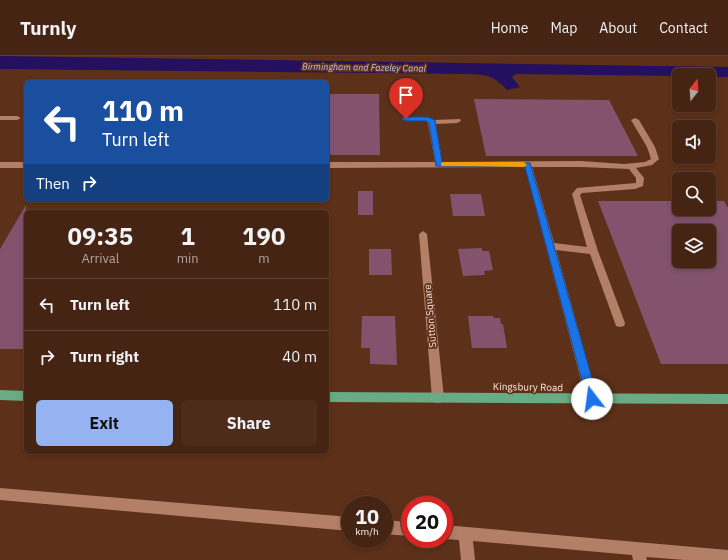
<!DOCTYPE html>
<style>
body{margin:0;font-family:"IBM Plex Sans",sans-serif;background:#4d2c1c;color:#f1f3f6;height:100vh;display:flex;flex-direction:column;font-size:15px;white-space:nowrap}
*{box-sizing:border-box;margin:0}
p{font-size:13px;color:#b0a4a0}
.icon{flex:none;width:22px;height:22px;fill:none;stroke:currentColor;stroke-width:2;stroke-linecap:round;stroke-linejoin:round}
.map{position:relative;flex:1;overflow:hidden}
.panel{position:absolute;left:24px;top:154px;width:305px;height:244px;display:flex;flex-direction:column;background:#462413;border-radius:6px;box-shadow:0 2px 6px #0003,0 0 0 1px #5e4133}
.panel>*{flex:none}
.top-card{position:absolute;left:24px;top:24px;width:305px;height:122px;border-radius:6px;box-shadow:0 2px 6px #0003,0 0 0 1px #5e4133;background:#1a4fa0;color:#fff;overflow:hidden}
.needle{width:26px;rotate:17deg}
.buttons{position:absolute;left:672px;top:12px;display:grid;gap:8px}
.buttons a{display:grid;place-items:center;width:44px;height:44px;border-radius:6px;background:#462413;box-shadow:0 2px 6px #0003,0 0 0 1px #5e4133;font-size:20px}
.speed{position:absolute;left:341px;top:440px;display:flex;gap:8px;font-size:20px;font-weight:700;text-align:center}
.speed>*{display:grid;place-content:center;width:52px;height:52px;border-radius:50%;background:#462413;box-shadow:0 2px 6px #0003,0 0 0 1px #5e4133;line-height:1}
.speed small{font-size:10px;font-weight:400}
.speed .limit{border:6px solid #d22;background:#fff;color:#111}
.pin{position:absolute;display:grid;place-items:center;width:34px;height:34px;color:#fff;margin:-41px -17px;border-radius:50% 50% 50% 0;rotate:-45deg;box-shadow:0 0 4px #0007}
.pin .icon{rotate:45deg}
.me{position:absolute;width:44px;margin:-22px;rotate:345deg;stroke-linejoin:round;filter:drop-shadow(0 0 3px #0008)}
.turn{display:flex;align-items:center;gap:14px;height:84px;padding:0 12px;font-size:18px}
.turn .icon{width:52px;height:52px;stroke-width:2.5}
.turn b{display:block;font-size:28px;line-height:34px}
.then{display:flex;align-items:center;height:38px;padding:0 12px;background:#0003;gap:8px;font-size:15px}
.eta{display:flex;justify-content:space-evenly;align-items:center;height:68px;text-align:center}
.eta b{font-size:24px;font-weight:700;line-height:28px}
.button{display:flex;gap:8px;margin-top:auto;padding:8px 12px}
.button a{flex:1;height:46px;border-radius:6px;background:#95b2f1;color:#111;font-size:16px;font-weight:700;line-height:46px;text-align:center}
.button a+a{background:#4d2c1c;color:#f1f3f6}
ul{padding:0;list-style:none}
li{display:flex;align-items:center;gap:12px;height:52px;padding:0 12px;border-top:1px solid #5e4133}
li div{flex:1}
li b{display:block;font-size:15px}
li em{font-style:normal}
header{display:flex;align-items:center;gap:24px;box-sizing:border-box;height:56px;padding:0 20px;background:#462413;border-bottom:1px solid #5e4133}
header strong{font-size:19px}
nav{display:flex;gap:22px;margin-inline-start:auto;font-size:14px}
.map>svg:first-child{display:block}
.water{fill:#24105e}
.building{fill:#83536e;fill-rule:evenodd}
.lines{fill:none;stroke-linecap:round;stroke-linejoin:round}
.minor{fill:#b37f67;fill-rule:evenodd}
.major{fill:#69ab84;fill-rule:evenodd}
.route{fill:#1a73e8;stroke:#114b97}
.slow{fill:#f59e0b}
.labels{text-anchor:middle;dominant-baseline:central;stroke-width:3.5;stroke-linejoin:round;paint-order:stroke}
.far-water-label{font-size:9px;font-style:italic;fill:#c2c1f8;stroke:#5d3019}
.street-label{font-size:10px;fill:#fce4da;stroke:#5d3019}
</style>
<header>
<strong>Turnly</strong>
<nav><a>Home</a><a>Map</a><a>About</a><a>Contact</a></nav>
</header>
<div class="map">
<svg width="728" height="504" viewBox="0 0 728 504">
<rect width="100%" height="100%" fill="#5d3019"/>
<!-- water -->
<path class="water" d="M0,0l728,11v10h-19v-2h-30v1l-163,-2 -4,3 8,10 -13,3c-12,-13 -18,-15 -35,-16l-472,-5z"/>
<!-- building -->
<g class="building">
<polygon points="327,38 379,38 380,99 327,99"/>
<polygon points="474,43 609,44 638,100 486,100"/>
<rect x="358" y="135" width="15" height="24"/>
<polygon points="450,138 481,138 485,160 453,160"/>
<path d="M598,145h81v8h30v-8h15l4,7v156h-67zM679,175h30v30h-30z"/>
<polygon points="26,149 26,293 0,293 0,193"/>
<polygon points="482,192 482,195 489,195 493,214 484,215 485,219 463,220 458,193"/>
<polygon points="369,193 391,193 392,219 369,219"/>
<polygon points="362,260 395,260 397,309 370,308 370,292 361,292"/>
<polygon points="468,260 493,260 494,262 500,262 501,268 503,268 507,292 472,292"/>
</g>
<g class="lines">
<!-- minor -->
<g class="minor">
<polygon points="0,60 17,60 21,62 17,64 0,64"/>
<path d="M403,61h25l6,3 26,-1 1,2 -4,2 -21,1 6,38 139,-1 43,3 21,-2 6,-3 -4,-12 -16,-27 4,-2 4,2 16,27 4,12 -7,6 -16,3 8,10 -1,8 -8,3 -53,4 -2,2 18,56 27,72 -1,3 -4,1 -4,-1 -1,-3 -25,-69 -34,-4 42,149 -2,4 -4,1 -4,-1 -2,-4 -61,-232 -198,1v-6h108l-7,-39 -2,-2h-20l-4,-2zM532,111h49l48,2 7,9v5l-59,5 -5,6 15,53 -33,-4z"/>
<rect x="0" y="106" width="26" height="6"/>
<polygon points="423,175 427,178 444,342 442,346 438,347 434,346 432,342 419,178"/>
<polygon points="0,432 350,461 350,475 0,444"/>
<polygon points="384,464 410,466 410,480 384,478"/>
<polygon points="444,469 728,494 728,504 685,504 646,501 647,504 633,504 632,499 473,485 475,504 461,504 459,484 444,483"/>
</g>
<!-- major -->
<g class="major">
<polygon points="0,334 26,335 26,345 0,344"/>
<polygon points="327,336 728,338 728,348 327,346"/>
</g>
</g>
<!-- route -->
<polygon class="route" points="403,61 428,61 435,64 442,106 530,107 598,343 596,347 592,348 589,347 587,343 525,111 436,110 429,67 426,65 406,65 402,63"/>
<!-- slow -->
<polygon class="slow" points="443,106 524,106 527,109 524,111 441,110 441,107"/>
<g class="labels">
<!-- far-water labels -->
<g class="far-water-label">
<text transform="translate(364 11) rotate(1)">Birmingham and Fazeley Canal</text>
</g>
<!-- street labels -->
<g class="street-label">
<text transform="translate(430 260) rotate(-95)">Sutton Square</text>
<text transform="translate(528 331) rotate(1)">Kingsbury Road</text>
</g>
</g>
</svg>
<div class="buttons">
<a><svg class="needle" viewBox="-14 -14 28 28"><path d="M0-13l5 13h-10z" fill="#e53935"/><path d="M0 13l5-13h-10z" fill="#b0a4a0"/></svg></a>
<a><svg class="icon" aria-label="sound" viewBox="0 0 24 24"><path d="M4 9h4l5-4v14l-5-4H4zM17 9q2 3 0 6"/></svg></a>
<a><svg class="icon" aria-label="search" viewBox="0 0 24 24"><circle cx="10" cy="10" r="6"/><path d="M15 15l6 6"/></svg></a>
<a><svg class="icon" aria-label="layers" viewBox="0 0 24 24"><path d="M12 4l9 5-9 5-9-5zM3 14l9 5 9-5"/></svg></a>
</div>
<div class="speed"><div>10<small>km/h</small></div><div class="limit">20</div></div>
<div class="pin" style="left:406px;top:63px;background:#d93025"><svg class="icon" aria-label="arrive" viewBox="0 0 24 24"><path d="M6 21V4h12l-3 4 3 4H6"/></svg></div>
<svg class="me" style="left:592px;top:343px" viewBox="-20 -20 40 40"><circle r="19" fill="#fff"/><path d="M0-13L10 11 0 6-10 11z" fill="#1a73e8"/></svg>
<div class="top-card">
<div class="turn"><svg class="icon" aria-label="left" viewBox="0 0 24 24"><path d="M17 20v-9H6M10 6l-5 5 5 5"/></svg><div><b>110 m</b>Turn left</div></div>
<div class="then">Then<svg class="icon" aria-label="right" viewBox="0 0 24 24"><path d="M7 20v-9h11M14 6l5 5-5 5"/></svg></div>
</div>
<section class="panel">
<div class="eta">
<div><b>09:35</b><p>Arrival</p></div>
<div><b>1</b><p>min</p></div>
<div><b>190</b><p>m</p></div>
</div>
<ul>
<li><svg class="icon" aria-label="left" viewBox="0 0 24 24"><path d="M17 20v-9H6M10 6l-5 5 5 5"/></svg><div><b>Turn left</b></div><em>110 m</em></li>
<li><svg class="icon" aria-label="right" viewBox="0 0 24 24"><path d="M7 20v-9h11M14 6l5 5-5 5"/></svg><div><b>Turn right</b></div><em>40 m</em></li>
</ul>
<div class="button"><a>Exit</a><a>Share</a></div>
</section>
</div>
